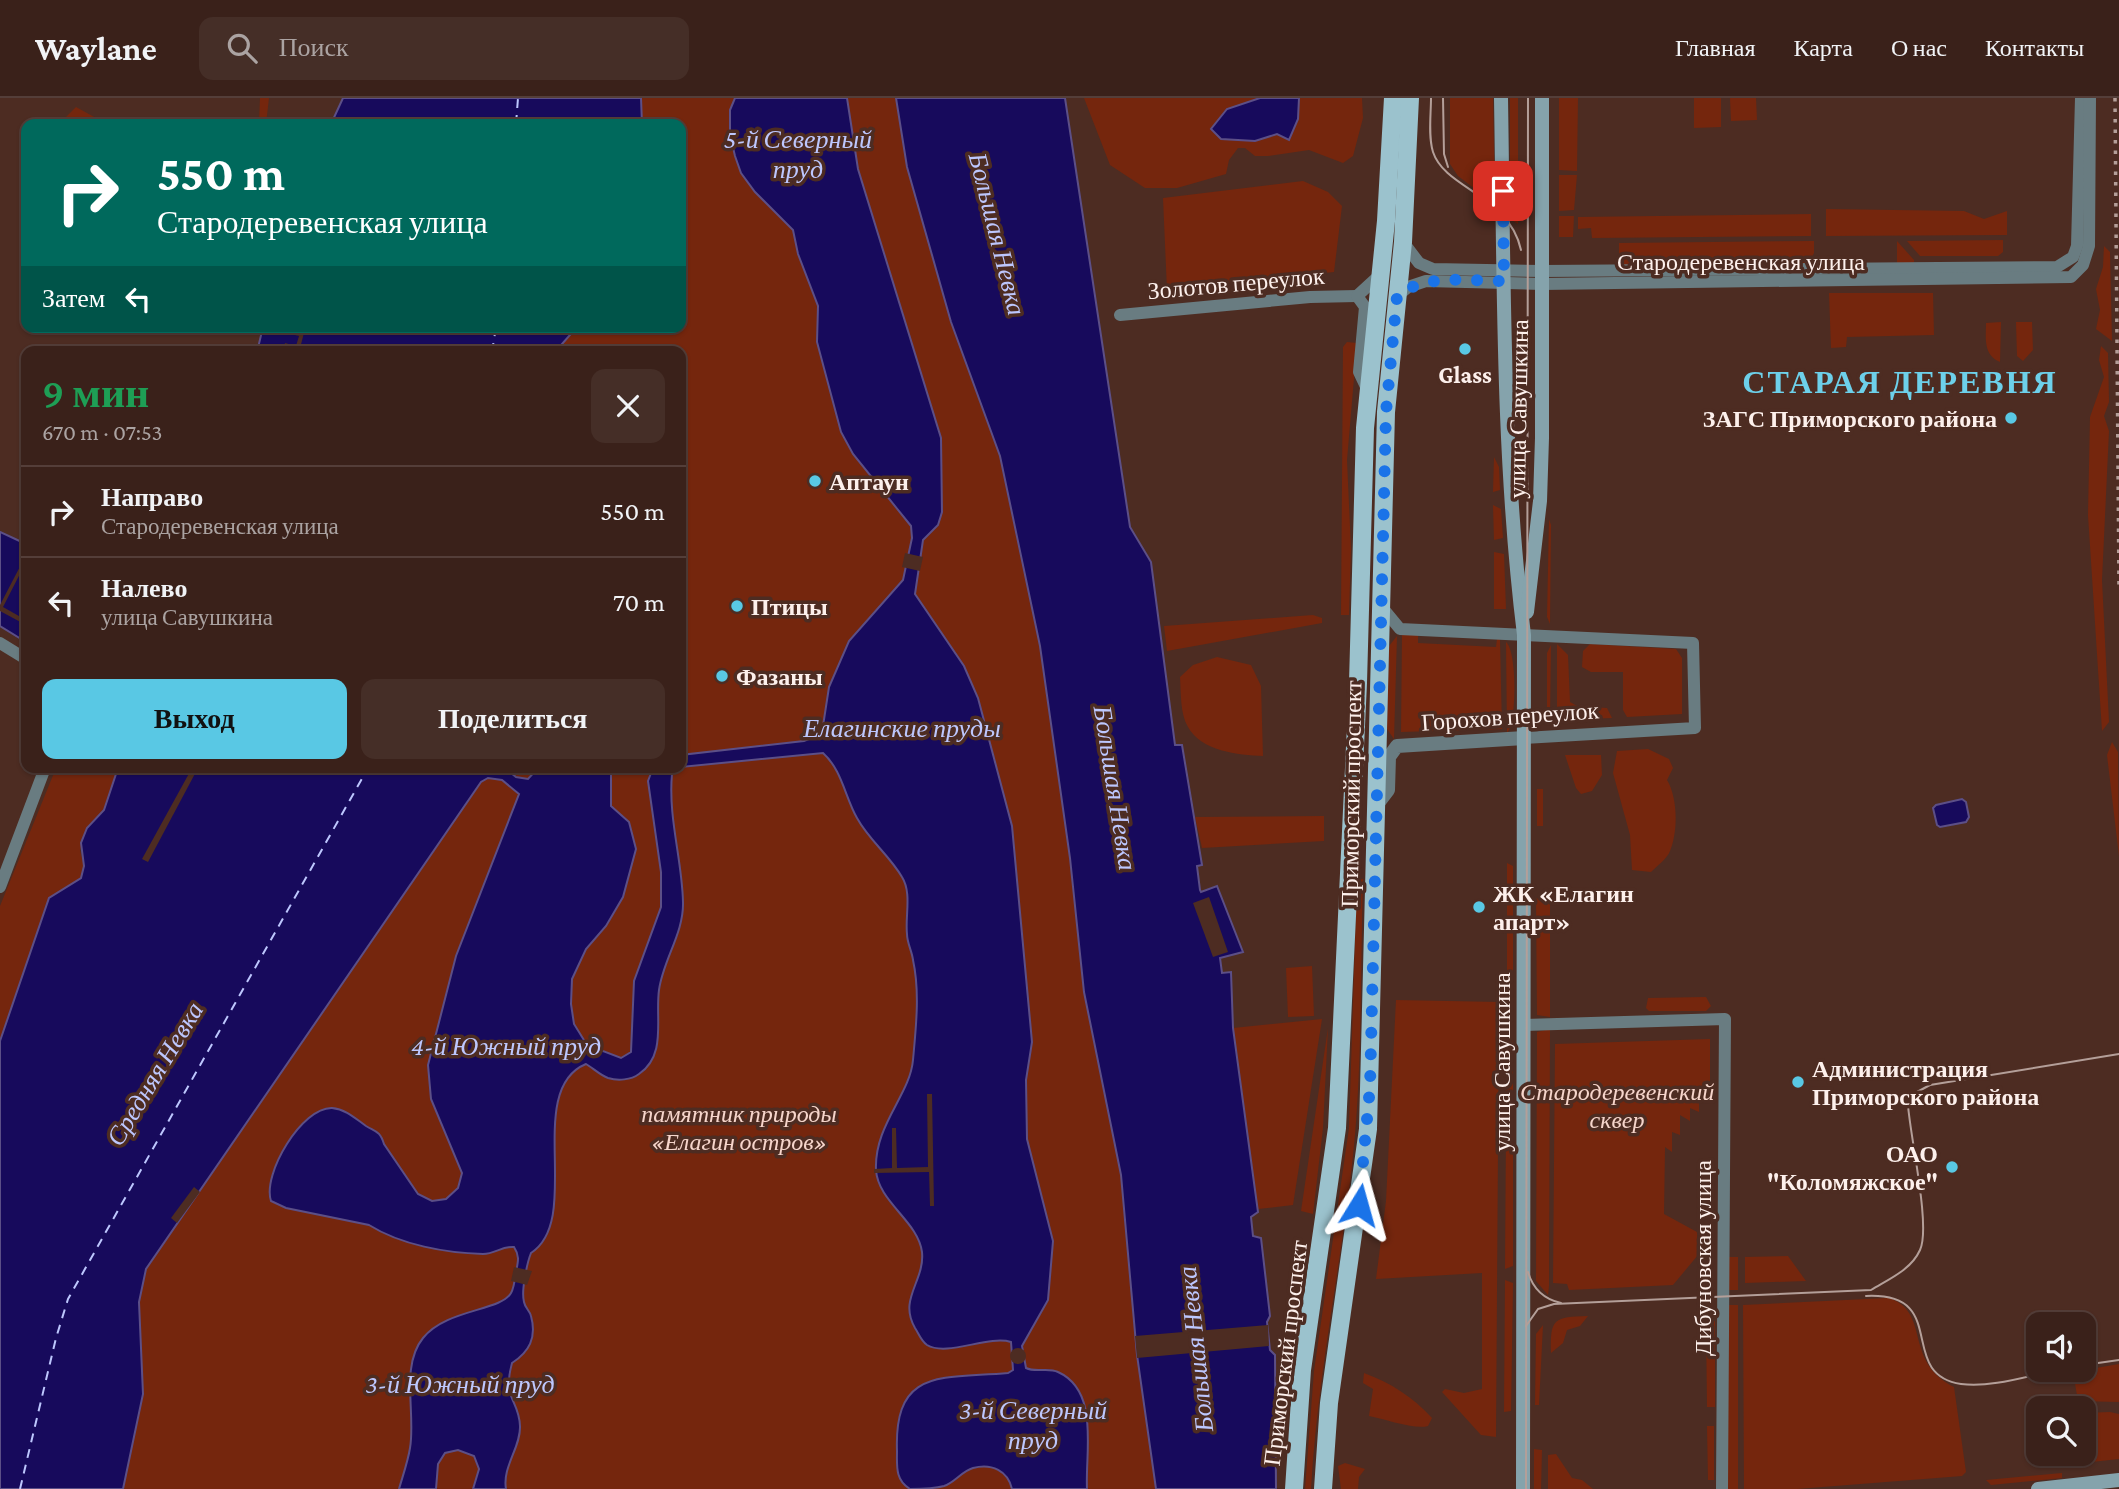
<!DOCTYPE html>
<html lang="ru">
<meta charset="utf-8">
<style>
body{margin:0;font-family:"Crimson Pro",serif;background:#452e27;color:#f1f3f6;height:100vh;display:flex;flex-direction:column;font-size:26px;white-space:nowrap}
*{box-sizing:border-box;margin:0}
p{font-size:23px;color:#aba3a2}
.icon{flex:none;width:38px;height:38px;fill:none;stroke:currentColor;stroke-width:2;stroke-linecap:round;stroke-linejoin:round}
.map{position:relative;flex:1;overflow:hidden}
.panel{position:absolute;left:21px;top:248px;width:665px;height:427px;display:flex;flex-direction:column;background:#3a211a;border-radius:14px;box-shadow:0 2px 5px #0004,0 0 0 2px #543e39}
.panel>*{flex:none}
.guide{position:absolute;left:21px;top:21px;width:665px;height:214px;border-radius:14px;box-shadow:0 2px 5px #0004,0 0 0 2px #543e39;background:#00695c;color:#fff;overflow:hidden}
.buttons{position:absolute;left:2026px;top:1214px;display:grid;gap:14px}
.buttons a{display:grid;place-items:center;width:70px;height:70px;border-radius:14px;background:#3a211a;box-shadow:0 2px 5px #0004,0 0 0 2px #543e39;font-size:35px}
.pin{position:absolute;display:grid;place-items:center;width:60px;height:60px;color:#fff;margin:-30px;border-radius:14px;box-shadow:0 4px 10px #0006}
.me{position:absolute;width:77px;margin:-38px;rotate:8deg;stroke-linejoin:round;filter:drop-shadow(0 0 5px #0008)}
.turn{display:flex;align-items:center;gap:24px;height:147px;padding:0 21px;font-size:32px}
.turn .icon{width:91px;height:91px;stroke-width:2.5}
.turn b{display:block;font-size:49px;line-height:60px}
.then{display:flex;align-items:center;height:66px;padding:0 21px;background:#0003;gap:14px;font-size:26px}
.round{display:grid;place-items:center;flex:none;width:74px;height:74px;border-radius:14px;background:#452e27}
.headline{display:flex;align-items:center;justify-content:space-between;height:119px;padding:0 21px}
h1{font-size:42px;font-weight:600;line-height:52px;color:#1e9e55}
.primary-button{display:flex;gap:14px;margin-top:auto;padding:14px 21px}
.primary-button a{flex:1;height:80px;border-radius:14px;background:#59c8e4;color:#111;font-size:28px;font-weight:600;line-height:80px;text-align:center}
.primary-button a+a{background:#452e27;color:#f1f3f6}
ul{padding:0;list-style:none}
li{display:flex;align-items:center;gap:21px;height:91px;padding:0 21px;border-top:2px solid #543e39}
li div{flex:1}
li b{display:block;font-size:26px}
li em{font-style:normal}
header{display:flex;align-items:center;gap:42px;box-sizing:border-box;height:98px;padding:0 35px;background:#3a211a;border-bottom:2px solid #543e39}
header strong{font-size:33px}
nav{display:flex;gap:38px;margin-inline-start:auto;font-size:24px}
.search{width:490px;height:63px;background:#452e27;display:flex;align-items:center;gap:18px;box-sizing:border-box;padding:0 24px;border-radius:14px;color:#aba3a2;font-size:26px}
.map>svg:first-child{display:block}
.green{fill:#75260d}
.water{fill:#170a5c;stroke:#5c4f87;stroke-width:2}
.pier{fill:#4d2c22}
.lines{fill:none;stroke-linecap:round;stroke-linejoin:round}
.ferry{stroke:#bdc7fe;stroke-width:2;stroke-dasharray:9 7;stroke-linecap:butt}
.minor{stroke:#697c81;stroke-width:12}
.tertiary{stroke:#697c81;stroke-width:14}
.secondary{stroke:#85a3ac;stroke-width:14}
.primary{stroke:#9bc2cd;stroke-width:18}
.tram{stroke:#b49f99;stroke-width:2}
.rail{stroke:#b49f99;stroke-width:3.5;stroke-dasharray:3.5 7;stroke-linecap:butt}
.route{stroke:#1a73e8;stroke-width:12;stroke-dasharray:0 21.6}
.poi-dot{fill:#59c8e4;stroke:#4d2c22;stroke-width:2.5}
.labels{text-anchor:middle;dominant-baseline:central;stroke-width:7;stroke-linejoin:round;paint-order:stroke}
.street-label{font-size:24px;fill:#fdf0ec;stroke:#4d2c22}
.poi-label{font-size:24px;font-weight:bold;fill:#fdf0ec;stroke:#4d2c22;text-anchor:start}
.park-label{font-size:24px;font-style:italic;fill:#f6d5cb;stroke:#4d2c22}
.water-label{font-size:26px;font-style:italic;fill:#bdc7fe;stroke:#4d2c22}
.district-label{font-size:32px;font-weight:bold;letter-spacing:2px;fill:#6dd0ea;stroke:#4d2c22}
</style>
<header>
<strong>Waylane</strong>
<div class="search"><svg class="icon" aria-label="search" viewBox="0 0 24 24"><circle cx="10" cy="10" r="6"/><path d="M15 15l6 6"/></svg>Поиск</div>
<nav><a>Главная</a><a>Карта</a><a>О нас</a><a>Контакты</a></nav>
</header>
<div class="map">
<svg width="2119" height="1391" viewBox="0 0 2119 1391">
<rect width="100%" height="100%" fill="#4d2c22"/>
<!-- green -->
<g class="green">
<polygon points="260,0 269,0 266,26 259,26"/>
<polygon points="641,0 896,0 907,69 951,224 1000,358 1040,548 1070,760 1084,894 1121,1077 1137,1257 1156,1391 123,1391 143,1296 139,1204 146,1171 481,684 494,670 681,670 681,254 555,254 577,229 681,229 681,26 642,26"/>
<path d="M1084,0h176l-13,5 -26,36c40,-1 42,5 77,-20l1,-21h63l1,20 -10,38 -10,7 -34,-13 -41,6h-13l-10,-8h-7l-9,12 -3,14 -49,14h-32l-35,-23z"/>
<polygon points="1450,0 1493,0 1495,106 1458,78 1450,66"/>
<polygon points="1510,0 1518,0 1518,126 1510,121"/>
<polygon points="1559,0 1578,0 1577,73 1559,72"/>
<polygon points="1694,0 1721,0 1721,29 1694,30"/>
<polygon points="1730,0 1756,0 1757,22 1731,23"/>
<polygon points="76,9 107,26 59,26"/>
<polygon points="1559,77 1577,77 1574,112 1559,113"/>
<polygon points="1303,83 1328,94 1342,108 1334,174 1167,192 1163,100"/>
<polygon points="1826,111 1964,113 1984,121 2007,113 2007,137 1826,138"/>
<polygon points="1811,116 1811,138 1592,140 1591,130 1578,131 1578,119"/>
<polygon points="1559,118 1574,118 1573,139 1559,139"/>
<polygon points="2003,142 2003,154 1998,158 1920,158 1907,143"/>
<polygon points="1814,143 1814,155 1809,165 1619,167 1619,145"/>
<polygon points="1897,143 1914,162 1914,165 1897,165"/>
<polygon points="2104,148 2110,154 2112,243 2096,231 2100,212 2096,191 2103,169"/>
<polygon points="1829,195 1933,195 1934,237 1847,239 1846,249 1831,250"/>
<path d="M2001,224l-1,40c-17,-7 -14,-24 -14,-39z"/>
<polygon points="2016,224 2032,224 2033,252 2023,263 2017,258"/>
<polygon points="1347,244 1357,245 1347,362 1351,451 1349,517 1341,517 1343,249"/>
<polygon points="2101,248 2108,255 2109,304 2104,318 2109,333 2102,482 2109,624 2102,633 2088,417 2090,319 2104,279 2099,262"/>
<polygon points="1494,359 1499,369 1500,392 1493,394"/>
<polygon points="1493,407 1501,411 1503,440 1494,442"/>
<polygon points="1549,421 1551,427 1550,526 1547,519"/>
<polygon points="1494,454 1504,456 1506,511 1494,511"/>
<polygon points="1313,517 1322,520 1322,525 1167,553 1164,528"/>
<polygon points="1402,536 1418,537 1418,545 1496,549 1497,541 1500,541 1502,631 1401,634"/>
<polygon points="1397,538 1394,641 1387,631 1389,548"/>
<path d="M1506,544c11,9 11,80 1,91z"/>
<polygon points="1557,546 1568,557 1570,604 1577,608 1607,610 1612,620 1557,622"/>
<polygon points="1590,546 1676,551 1682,560 1682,616 1627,619 1623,612 1623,574 1591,574 1582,569 1583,553"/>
<polygon points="1551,547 1550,621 1547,612 1547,555"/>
<path d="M1217,559l34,8 10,21 2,70c-25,-1 -62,-5 -75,-29 -8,-13 -7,-35 -8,-50l13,-12z"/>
<polygon points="2112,644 2118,654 2119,758 2107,657"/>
<path d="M1648,651l21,10 4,9 -6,12c11,18 11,52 3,71 -3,8 -13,15 -19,21l-19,-2 -2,-35 -17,-62 4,-22z"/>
<polygon points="1565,657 1601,657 1602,677 1592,693 1581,696 1576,690"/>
<polygon points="56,670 118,670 104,712 87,730 80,752 84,768 81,780 49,800 0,943 0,808"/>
<rect x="1537" y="691" width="6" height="37"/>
<polygon points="1324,718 1324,743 1202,750 1195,719"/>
<polygon points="1507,765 1513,768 1513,876 1507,879"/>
<path d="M1357,781h6c-3,101 0,203 -13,303 -13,103 -33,203 -39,307h-6l9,-118 35,-243z"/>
<polygon points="1541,796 1550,796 1550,919 1537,917 1536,801"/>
<polygon points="1312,868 1314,918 1288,919 1286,870"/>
<polygon points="1507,889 1513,892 1513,1168 1505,1171"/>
<polygon points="1706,899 1711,908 1706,913 1649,913 1646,910 1648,900"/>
<polygon points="1396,902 1499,904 1496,1339 1481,1337 1442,1294 1445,1291 1464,1295 1482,1291 1482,1175 1376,1181 1386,1103"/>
<polygon points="1322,921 1293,1107 1258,1111 1233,930"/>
<polygon points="1328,930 1323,1030 1313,1116 1301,1113"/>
<polygon points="1550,931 1549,1188 1548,1197 1536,1183 1537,934"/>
<polygon points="1710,941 1710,1003 1699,999 1699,1014 1690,1010 1690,1023 1680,1017 1680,1037 1672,1034 1672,1054 1665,1049 1664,1116 1697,1134 1698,1157 1673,1187 1569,1192 1567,1186 1553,1185 1555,946"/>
<polygon points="1788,1158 1806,1183 1745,1185 1745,1159"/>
<polygon points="1728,1159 1738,1159 1738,1192 1729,1192"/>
<polygon points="1505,1182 1513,1185 1511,1313 1504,1314"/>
<path d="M1888,1200c44,13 14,63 66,89l12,85 -4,4 -165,13h-53l-1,-184z"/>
<polygon points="1728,1207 1738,1207 1738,1391 1727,1391"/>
<path d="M1588,1218l-8,10 -13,4 -4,13 -12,10c-1,-35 3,-36 37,-37z"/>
<polygon points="1706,1223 1715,1223 1715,1309 1707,1309"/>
<polygon points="1543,1227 1539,1307 1535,1307 1536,1236"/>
<polygon points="2119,1266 2119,1304 2078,1303 2073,1274"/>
<path d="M1364,1275c27,10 49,24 68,45l-4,8c-13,4 -43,-7 -59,-10l4,-27 -10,-6z"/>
<polygon points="2110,1314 2119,1316 2119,1361 2074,1366 2074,1356 2084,1356 2084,1315"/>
<polygon points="1707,1328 1714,1328 1714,1382 1708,1382"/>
<polygon points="1534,1351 1542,1352 1541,1391 1534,1391"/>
<polygon points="1556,1356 1572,1380 1582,1382 1593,1391 1548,1391 1548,1357"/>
<polygon points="1345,1365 1365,1371 1359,1379 1358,1391 1341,1391 1338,1368"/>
<polygon points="2062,1375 2062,1380 1991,1387 1986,1382"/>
</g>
<!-- water -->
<g class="water">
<polygon points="343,0 641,0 642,26 331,26"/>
<path d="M735,0h112l11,71 83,269 1,74 -4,13 -15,15 -8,54 49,72 14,32 34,128 20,216 -6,38 1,59 26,102 -5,59 -26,46 4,22c10,5 22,-1 32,4 42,19 27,80 29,117h-75c-4,-18 -20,-26 -39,-21 -11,3 -19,15 -29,18 -11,3 -23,3 -34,3 -15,-9 -13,-23 -13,-38 -3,-84 45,-72 111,-78l5,-3 -2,-28c-23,-7 -64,15 -84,3 -6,-4 -8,-11 -12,-17 -17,-29 10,-47 7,-76 -4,-31 -44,-50 -46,-82 -2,-45 34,-75 37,-110 3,-33 7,-68 0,-100 -1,-9 -6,-17 -6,-26 -2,-18 5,-41 -5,-57 -13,-22 -33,-37 -45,-59 -12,-21 -15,-48 -34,-65l-142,14v-12l123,-14 10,-4 9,-11 6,-39 20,-46 54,-61 9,-42 -1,-12 -58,-72 -12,-22 -24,-90 1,-36 -20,-52 -5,-24 -38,-38 -14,-19 -6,-17 -5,-21v-25z"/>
<polygon points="896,0 1065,0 1130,429 1151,464 1175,647 1182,647 1202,767 1197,768 1200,792 1201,794 1217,788 1243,854 1220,860 1222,875 1231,874 1233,930 1258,1114 1251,1119 1253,1138 1261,1140 1270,1218 1267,1224 1270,1252 1275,1257 1276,1391 1156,1391 1137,1257 1121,1077 1084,894 1070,760 1040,548 1000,358 951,224 907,69"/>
<polygon points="1260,0 1299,0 1298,21 1289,42 1277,36 1255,43 1221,41 1211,31 1227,11"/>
<polygon points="263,229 577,229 555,254 257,254"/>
<polygon points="0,434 26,446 26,544 0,528"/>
<path d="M118,670h387l11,9 12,2 10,-11h73v38l18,16 7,27 -13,48 -17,29 -20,23 -14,30 -1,25 3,20 13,21 34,13 10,-6 3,-71 27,-74v-35l-13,-91 5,-13h26l-7,6c-4,44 10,85 11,128 1,31 -20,58 -24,88 -4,29 8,65 -20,84 -8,6 -21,7 -31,4 -8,-3 -15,-10 -22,-14 -63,26 -2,155 -55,189 -4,10 -10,38 -7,49 1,6 6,9 7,14 6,22 -2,36 -19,47 -10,37 7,36 8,63 1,21 -18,41 -14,63h-33l6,-20 -5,-13 -16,-6 -13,3 -7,11 -2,25h-37c4,-14 9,-28 11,-41 6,-34 -10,-82 13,-110 23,-29 78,-27 88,-45 3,-5 4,-14 5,-21 2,-10 4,-16 -2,-25 -12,-1 -19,7 -31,7 -37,-1 -82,-9 -114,-29l-83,-17 -15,-7c-9,-27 31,-94 61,-93 14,1 24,11 34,18 10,6 14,5 18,18l34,50 14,7 14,-2 12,-11 4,-15 -31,-74 -3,-34 28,-109 63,-162 -17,-14 -14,-2 -7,4 -335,487 -7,33 4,92 -20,95h-123v-448l49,-143 32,-20 3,-12 -3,-23 6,-15 17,-18z"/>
<polygon points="1962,701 1966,704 1969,719 1966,724 1940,729 1937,727 1933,710 1936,707"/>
</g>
<!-- pier -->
<g class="pier">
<polygon points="301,229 305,231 299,254 284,249 285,245 296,248 299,238 287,235 288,232 299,235"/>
<polygon points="905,455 923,459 920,473 902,469"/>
<polygon points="26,457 26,464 3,509 26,522 26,527 0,513 0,507"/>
<polygon points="192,670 198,670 148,764 142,761"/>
<polygon points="1209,799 1228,854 1213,859 1193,805"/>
<polygon points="927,996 932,996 934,1108 930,1108 929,1074 874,1075 874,1071 892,1070 892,1030 896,1030 897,1070 928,1069"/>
<polygon points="194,1089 200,1094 177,1125 171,1120"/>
<polygon points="514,1169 532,1173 527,1187 511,1183"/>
<polygon points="1268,1227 1269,1248 1137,1260 1135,1238"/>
<circle cx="1018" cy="1258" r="8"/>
</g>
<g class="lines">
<!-- ferry -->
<g class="ferry">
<polyline points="516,26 518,0"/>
<polyline points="492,254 496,229"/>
<polyline points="20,1391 56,1240 68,1201 368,670"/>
</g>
<!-- minor -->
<g class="minor">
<polyline points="1403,144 1419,165 1433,171 1542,173 2057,169 2073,159 2077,148 2081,0"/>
<polyline points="1397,198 1408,189 1426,183 1542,186 2071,179 2083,167 2089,148 2090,0"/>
<polyline points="1120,217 1310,199 1357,198"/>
<polyline points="1368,293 1359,274 1365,209 1357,198 1381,176"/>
<polyline points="1381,508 1400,531 1693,545 1695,630 1524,640"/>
<polyline points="0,545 26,561"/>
<polyline points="0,789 45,670"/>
<polyline points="1524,927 1725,921 1722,1391"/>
</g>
<!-- tertiary -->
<polyline class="tertiary" points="1375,709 1388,692 1389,659 1397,648 1524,640"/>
<!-- secondary -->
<g class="secondary">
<path d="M1501,0c3,180 1,358 23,537l-1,854"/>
<polyline points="1527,514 1540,403 1542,340 1542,0"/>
<polyline points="2038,1391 2119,1382"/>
</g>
<!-- primary -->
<g class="primary">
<polyline points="1294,1391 1302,1272 1337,1030 1358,585 1365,330 1386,123 1393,0"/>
<polyline points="1323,1391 1329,1305 1368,1031 1386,314 1403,144 1410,0"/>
</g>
<!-- tram -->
<g class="tram">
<path d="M1431,0c0,17 -3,38 2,54 12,37 76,43 88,98"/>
<polyline points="1443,0 1444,56 1448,69"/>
<path d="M1528,1174c5,17 15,27 33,31"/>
<path d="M1866,1198c86,-4 29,78 95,88 30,4 66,-8 96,-14"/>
<path d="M1526,1228l12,-17 16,-5 317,-14c18,-11 40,-20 49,-40 11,-23 -10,-114 -12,-145l9,-13 13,-7 189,-31"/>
<polyline points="2084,1267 2119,1262"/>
<polyline points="1526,1391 1528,0"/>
</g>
<!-- rail -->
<polyline class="rail" points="2115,0 2119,490"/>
</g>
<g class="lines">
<!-- route -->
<path class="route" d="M1359,1107l11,-118 16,-675 11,-116c29,-23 71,-15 107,-15l-1,-90"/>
</g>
<!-- markers -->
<g class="poi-dot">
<circle cx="1465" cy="251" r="7"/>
<circle cx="2011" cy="320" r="7"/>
<circle cx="815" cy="383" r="7"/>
<circle cx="737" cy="508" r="7"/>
<circle cx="722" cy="578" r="7"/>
<circle cx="1479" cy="809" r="7"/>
<circle cx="1798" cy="984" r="7"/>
<circle cx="1952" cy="1069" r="7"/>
</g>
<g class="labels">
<!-- street labels -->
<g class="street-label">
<text x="1741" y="163">Стародеревенская улица</text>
<text transform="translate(1236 185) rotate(-5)">Золотов переулок</text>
<text transform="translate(1518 311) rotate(-89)">улица Савушкина</text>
<text transform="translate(1510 618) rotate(-4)">Горохов переулок</text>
<text transform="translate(1351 696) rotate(-89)">Приморский проспект</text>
<text transform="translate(1501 964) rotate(-90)">улица Савушкина</text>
<text transform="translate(1702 1160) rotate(-90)">Дибуновская улица</text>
<text transform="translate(1285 1255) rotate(-83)">Приморский проспект</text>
</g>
<!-- poi labels -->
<g class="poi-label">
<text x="1465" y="276" text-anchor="middle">Glass</text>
<text x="1997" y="320" text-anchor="end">ЗАГС Приморского района</text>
<text x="829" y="383">Аптаун</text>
<text x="751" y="508">Птицы</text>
<text x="736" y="578">Фазаны</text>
<text x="1493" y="795">ЖК «Елагин<tspan x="1493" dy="28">апарт»</tspan></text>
<text x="1812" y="970">Администрация<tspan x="1812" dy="28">Приморского района</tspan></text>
<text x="1938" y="1055" text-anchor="end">ОАО<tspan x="1938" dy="28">"Коломяжское"</tspan></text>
</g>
<!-- park labels -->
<g class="park-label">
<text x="1617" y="993">Стародеревенский<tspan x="1617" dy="28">сквер</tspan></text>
<text x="739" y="1015">памятник природы<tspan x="739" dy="28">«Елагин остров»</tspan></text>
</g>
<!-- water labels -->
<g class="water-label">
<text x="798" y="41">5-й Северный<tspan x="798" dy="30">пруд</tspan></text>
<text transform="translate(997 136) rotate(76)">Большая Невка</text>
<text x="902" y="630">Елагинские пруды</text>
<text transform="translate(1115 690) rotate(81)">Большая Невка</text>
<text x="506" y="948">4-й Южный пруд</text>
<text transform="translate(155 976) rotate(-59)">Средняя Невка</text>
<text transform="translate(1196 1251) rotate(-96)">Большая Невка</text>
<text x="460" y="1286">3-й Южный пруд</text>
<text x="1033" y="1312">3-й Северный<tspan x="1033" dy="30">пруд</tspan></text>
</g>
<!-- district labels -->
<g class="district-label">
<text x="1900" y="284">СТАРАЯ ДЕРЕВНЯ</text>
</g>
</g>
</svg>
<div class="buttons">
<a><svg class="icon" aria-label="sound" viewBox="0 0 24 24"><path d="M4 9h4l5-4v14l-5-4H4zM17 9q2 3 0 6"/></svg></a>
<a><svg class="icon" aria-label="search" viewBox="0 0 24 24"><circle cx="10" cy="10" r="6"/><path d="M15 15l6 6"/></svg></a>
</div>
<div class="pin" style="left:1503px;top:93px;background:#d93025"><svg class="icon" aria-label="arrive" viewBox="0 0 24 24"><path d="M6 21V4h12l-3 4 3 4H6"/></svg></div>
<svg class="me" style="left:1359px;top:1107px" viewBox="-20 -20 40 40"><path d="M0-17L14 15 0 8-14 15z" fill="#1a73e8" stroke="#fff" stroke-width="4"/></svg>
<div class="guide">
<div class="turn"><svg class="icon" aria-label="right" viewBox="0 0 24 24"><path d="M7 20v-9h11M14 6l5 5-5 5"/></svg><div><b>550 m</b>Стародеревенская улица</div></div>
<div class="then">Затем<svg class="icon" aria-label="left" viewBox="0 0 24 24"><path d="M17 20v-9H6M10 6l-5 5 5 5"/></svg></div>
</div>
<section class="panel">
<div class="headline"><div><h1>9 мин</h1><p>670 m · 07:53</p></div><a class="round"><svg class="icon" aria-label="close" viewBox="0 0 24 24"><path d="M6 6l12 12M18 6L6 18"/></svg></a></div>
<ul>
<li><svg class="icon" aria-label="right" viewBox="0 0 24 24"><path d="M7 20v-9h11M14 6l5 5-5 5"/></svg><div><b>Направо</b><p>Стародеревенская улица</p></div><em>550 m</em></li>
<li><svg class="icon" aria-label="left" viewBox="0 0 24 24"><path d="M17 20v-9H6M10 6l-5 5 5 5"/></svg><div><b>Налево</b><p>улица Савушкина</p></div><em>70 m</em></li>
</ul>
<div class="primary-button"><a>Выход</a><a>Поделиться</a></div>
</section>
</div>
